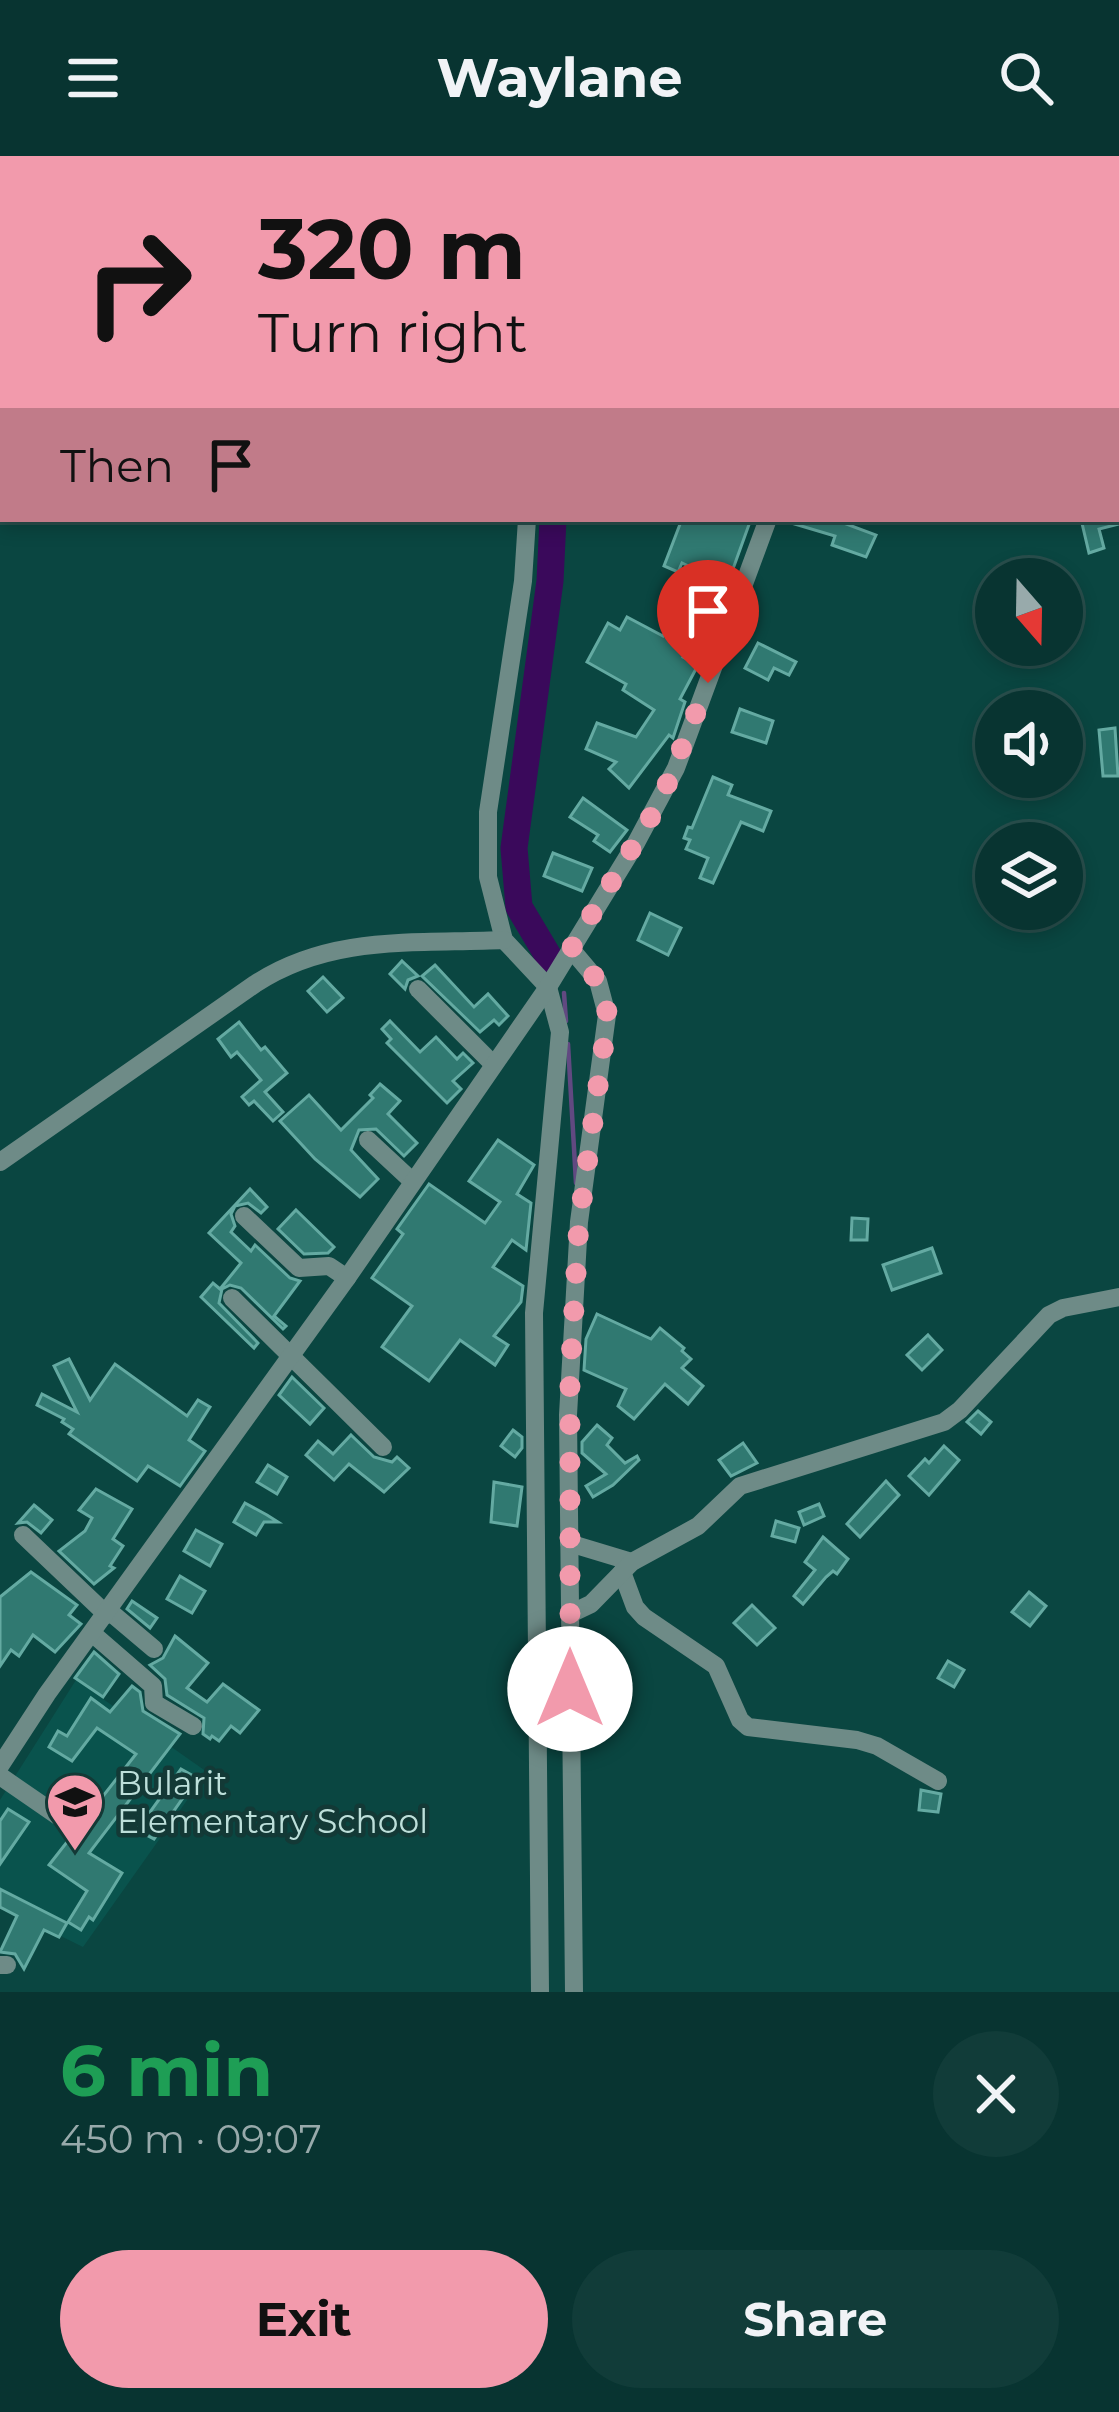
<!DOCTYPE html>
<meta charset="utf-8">
<style>
body{margin:0;font-family:Montserrat,sans-serif;background:#113c39;color:#f1f3f6;height:100vh;display:flex;flex-direction:column;font-size:45px;white-space:nowrap}
*{box-sizing:border-box;margin:0}
p{font-size:39px;color:#98aaab}
.icon{flex:none;width:66px;height:66px;fill:none;stroke:currentColor;stroke-width:2;stroke-linecap:round;stroke-linejoin:round}
.map{position:relative;height:1836px;overflow:hidden}
.sheet{display:flex;flex-direction:column;background:#083431;flex:1}
.sheet>*{flex:none}
.top-card{position:absolute;left:0px;top:0px;width:1119px;height:366px;box-shadow:0 6px 18px #0003,0 0 0 3px #294f4d;background:#f29aac;color:#111;overflow:hidden}
.needle{width:78px;rotate:160deg}
.controls{position:absolute;left:975px;top:402px;display:grid;gap:24px}
.controls a{display:grid;place-items:center;width:108px;height:108px;border-radius:50%;background:#083431;box-shadow:0 6px 18px #0003,0 0 0 3px #294f4d;font-size:60px}
.pin{position:absolute;display:grid;place-items:center;width:102px;height:102px;color:#fff;margin:-123px -51px;border-radius:50% 50% 50% 0;rotate:-45deg;box-shadow:0 0 12px #0007}
.pin .icon{rotate:45deg}
.me{position:absolute;width:132px;margin:-66px;rotate:0deg;stroke-linejoin:round;filter:drop-shadow(0 0 9px #0008)}
.turn{display:flex;align-items:center;gap:42px;height:252px;padding:0 60px;font-size:54px}
.turn .icon{width:156px;height:156px;stroke-width:2.5}
.turn b{display:block;font-size:84px;line-height:102px}
.then{display:flex;align-items:center;height:114px;padding:0 60px;background:#0003;gap:24px;font-size:45px}
.round{display:grid;place-items:center;flex:none;width:126px;height:126px;border-radius:63px;background:#113c39}
.headline{display:flex;align-items:center;justify-content:space-between;height:204px;padding:0 60px}
h1{font-size:72px;font-weight:700;line-height:90px;color:#1e9e55}
.action{display:flex;gap:24px;margin-top:auto;padding:24px 60px}
.action a{flex:1;height:138px;border-radius:72px;background:#f29aac;color:#111;font-size:48px;font-weight:700;line-height:138px;text-align:center}
.action a+a{background:#113c39;color:#f1f3f6}
header{display:flex;justify-content:space-between;align-items:center;height:156px;padding:0 60px;background:#083431;font-size:54px;font-weight:700}
.map>svg:first-child{display:block}
.built{fill:#09534d}
.lines{fill:none;stroke-linecap:round;stroke-linejoin:round}
.stream{stroke:#614981;stroke-width:4.5}
.river{stroke:#3a095b;stroke-width:27}
.building{fill:#307971;stroke:#64aaa2;stroke-width:3}
.minor{stroke:#6e8b87;stroke-width:18}
.route{stroke:#f29aac;stroke-width:21;stroke-dasharray:0 37.8}
.labels{text-anchor:middle;dominant-baseline:central;stroke-width:9;stroke-linejoin:round;paint-order:stroke}
.poi-label{font-size:33px;fill:#bddfda;stroke:#133936;text-anchor:start}
</style>
<header><svg class="icon" aria-label="menu" viewBox="0 0 24 24"><path d="M4 6h16M4 12h16M4 18h16"/></svg>Waylane<svg class="icon" aria-label="search" viewBox="0 0 24 24"><circle cx="10" cy="10" r="6"/><path d="M15 15l6 6"/></svg></header>
<div class="map">
<svg width="1119" height="1836" viewBox="0 0 1119 1836">
<rect width="100%" height="100%" fill="#0a4641"/>
<!-- built -->
<polygon class="built" points="76,1524 207,1616 83,1791 0,1750 0,1644"/>
<g class="lines">
<!-- stream -->
<g class="stream">
<polyline points="564,837 566,865"/>
<polyline points="568,888 576,1027"/>
</g>
<!-- river -->
<g class="river">
<polyline points="549,0 549,3"/>
<polyline points="550,803 519,751 514,692 550,425 553,363"/>
</g>
</g>
<!-- building -->
<g class="building">
<polygon points="682,363 751,363 729,424 722,421 683,501 698,509 680,543 685,546 673,582 669,579 629,632 609,613 616,606 586,593 597,567 636,581 654,554 623,534 626,528 587,506 608,467 620,474 627,461 663,480 678,452 688,457 703,417 682,407 678,416 664,410"/>
<polygon points="792,363 833,363 876,379 866,401 832,389 835,380 791,367"/>
<polygon points="1081,363 1119,363 1119,368 1099,373 1104,392 1089,397"/>
<polygon points="758,487 796,506 789,519 774,512 768,524 745,512"/>
<polygon points="740,553 773,565 766,587 732,576"/>
<polygon points="1115,572 1118,620 1103,620 1099,574"/>
<polygon points="713,621 732,629 728,639 771,655 763,675 741,666 713,727 700,722 708,702 686,693 690,684 684,682 688,671 692,672"/>
<polygon points="583,642 627,674 610,696 594,685 598,679 570,661"/>
<polygon points="553,697 592,712 582,735 544,720"/>
<polygon points="650,757 681,772 668,799 638,784"/>
<polygon points="402,805 418,820 408,824 405,833 390,818"/>
<polygon points="435,809 474,851 488,838 508,860 499,869 494,864 480,876 422,820"/>
<polygon points="323,821 343,842 327,856 308,835"/>
<polygon points="390,865 420,896 436,881 457,903 463,897 473,907 453,925 461,933 447,947 387,887 391,883 382,873"/>
<polygon points="239,866 261,894 265,891 287,917 265,936 283,956 273,965 254,945 249,949 242,941 261,924 237,896 231,901 218,883"/>
<polygon points="380,928 400,945 388,958 417,987 404,1000 376,973 359,974 351,994 378,1023 360,1041 315,1003 280,965 309,939 341,974 373,942 370,939"/>
<polygon points="498,984 534,1009 517,1038 531,1047 526,1094 512,1084 493,1111 523,1130 521,1146 494,1180 508,1189 495,1209 460,1184 429,1225 382,1191 412,1150 372,1122 403,1078 397,1073 429,1028 485,1067 500,1046 469,1025"/>
<polygon points="250,1033 267,1051 261,1057 248,1047 235,1050 231,1058 235,1070 231,1076 251,1095 255,1089 290,1122 300,1125 274,1160 286,1170 283,1173 241,1132 230,1129 222,1133 219,1147 258,1187 254,1192 201,1141 213,1127 220,1133 241,1107 209,1077"/>
<polygon points="296,1054 334,1091 328,1097 304,1098 278,1073"/>
<polygon points="852,1062 868,1063 867,1084 851,1084"/>
<polygon points="932,1092 941,1117 892,1134 883,1109"/>
<polygon points="597,1158 651,1183 660,1172 684,1192 682,1195 691,1203 682,1212 703,1230 688,1248 665,1228 634,1263 618,1250 626,1233 584,1214 586,1183"/>
<polygon points="928,1179 942,1194 922,1214 907,1199"/>
<polygon points="69,1203 90,1244 115,1208 187,1260 198,1244 210,1251 189,1284 205,1295 180,1330 148,1310 137,1325 69,1278 73,1273 62,1266 64,1263 37,1249 42,1238 77,1256 54,1210"/>
<polygon points="292,1221 324,1252 310,1268 279,1239"/>
<polygon points="978,1255 991,1266 981,1278 967,1266"/>
<polygon points="597,1269 612,1282 607,1289 625,1307 637,1300 639,1304 613,1329 593,1341 586,1330 606,1318 582,1297 582,1286"/>
<polygon points="513,1274 522,1281 522,1292 515,1301 501,1290"/>
<polygon points="351,1279 374,1301 392,1306 397,1301 409,1312 384,1336 349,1308 334,1324 306,1299 318,1285 333,1298"/>
<polygon points="743,1287 757,1307 731,1320 719,1304"/>
<polygon points="944,1290 959,1304 929,1339 909,1320 925,1303 929,1307"/>
<polygon points="268,1309 287,1321 277,1338 257,1326"/>
<polygon points="886,1325 899,1339 860,1381 847,1368"/>
<polygon points="494,1326 522,1331 517,1370 491,1366"/>
<polygon points="96,1333 132,1353 113,1383 123,1390 110,1410 114,1412 94,1428 59,1395 85,1375 92,1362 79,1354"/>
<polygon points="245,1347 267,1359 278,1366 264,1366 256,1379 234,1366"/>
<polygon points="819,1348 824,1360 804,1369 799,1356"/>
<polygon points="34,1349 52,1364 41,1377 27,1366 18,1367"/>
<polygon points="776,1365 799,1372 795,1386 772,1380"/>
<polygon points="196,1374 222,1388 210,1410 184,1395"/>
<polygon points="823,1381 848,1403 837,1418 833,1415 826,1421 803,1448 794,1440 815,1414 805,1406"/>
<polygon points="31,1416 77,1449 69,1459 81,1468 55,1496 33,1479 19,1500 11,1494 0,1510 0,1441"/>
<polygon points="180,1420 205,1435 192,1457 167,1443"/>
<polygon points="1029,1436 1046,1450 1030,1470 1012,1456"/>
<polygon points="132,1445 157,1462 150,1472 127,1453"/>
<polygon points="752,1449 775,1472 757,1489 734,1467"/>
<polygon points="175,1480 208,1507 187,1532 207,1546 223,1528 259,1554 240,1577 231,1570 219,1585 212,1580 210,1583 203,1578 204,1562 167,1539 165,1523 150,1509 163,1502"/>
<polygon points="94,1496 119,1518 103,1541 75,1522"/>
<polygon points="948,1505 964,1514 954,1531 938,1522"/>
<polygon points="132,1530 140,1536 143,1555 180,1578 89,1697 122,1717 93,1764 89,1761 81,1774 68,1766 87,1735 49,1709 136,1598 97,1572 72,1605 49,1591 58,1575 67,1580 91,1542 110,1556"/>
<polygon points="181,1613 197,1622 154,1683 137,1674"/>
<polygon points="921,1634 941,1638 938,1656 919,1654"/>
<polygon points="8,1653 29,1666 0,1708 0,1665"/>
<polygon points="0,1733 67,1767 59,1781 44,1774 24,1813 15,1798 0,1796 17,1760 0,1751"/>
</g>
<g class="lines">
<!-- minor -->
<g class="minor">
<polyline points="524,0 524,3"/>
<polyline points="923,0 924,3"/>
<polyline points="1014,0 1015,3"/>
<polyline points="863,3 864,0"/>
<polyline points="1116,191 1119,192"/>
<polyline points="527,363 523,425 488,656 488,721 504,784 548,831 560,876 534,1157 540,1836"/>
<polyline points="571,793 598,825 607,859 579,1066 568,1259 574,1836"/>
<polyline points="418,833 493,908"/>
<polyline points="368,984 411,1024"/>
<path d="M0,1006l255,-178c76,-50 161,-40 249,-44"/>
<polyline points="244,1060 299,1112 329,1110 347,1122"/>
<polyline points="232,1142 383,1291"/>
<polyline points="23,1379 107,1459"/>
<polyline points="569,1387 632,1406"/>
<polyline points="622,1416 635,1451 644,1461 716,1510 740,1564 748,1571 857,1584 877,1590 938,1625"/>
<polyline points="109,1455 154,1493"/>
<polyline points="570,1458 591,1448 632,1406 698,1370 740,1330 944,1266 960,1254 1049,1159 1063,1152 1119,1141"/>
<polyline points="93,1478 153,1530 154,1547 193,1570"/>
<polyline points="0,1610 47,1538 347,1122 548,831 636,687 676,612 768,363"/>
<polyline points="0,1620 58,1660"/>
<polyline points="0,1809 7,1809"/>
</g>
</g>
<g class="lines">
<!-- route -->
<polyline class="route" points="570,1533 570,1221 579,1066 608,859 598,825 571,793 660,646 708,527"/>
</g>
<!-- icons -->
<defs>
<symbol id="school-pin" viewBox="-11 -11 22 30"><path d="M0 17L-7.5 6A9.5 9.5 0 1 1 7.5 6Z" fill="#f29aac" stroke="#133936"/><path d="M0-5L7-2L0 1L-7-2ZM-4 1L0 2.5L4 1V4Q0 6-4 4Z" fill="#111"/></symbol>
</defs>
<g fill-rule="evenodd">
<use href="#school-pin" x="42" y="1613" width="66" height="90"/>
</g>
<g class="labels">
<!-- poi labels -->
<g class="poi-label">
<text x="117" y="1627">Bularit<tspan x="117" dy="38">Elementary School</tspan></text>
</g>
</g>
</svg>
<div class="controls">
<a><svg class="needle" viewBox="-14 -14 28 28"><path d="M0-13l5 13h-10z" fill="#e53935"/><path d="M0 13l5-13h-10z" fill="#98aaab"/></svg></a>
<a><svg class="icon" aria-label="sound" viewBox="0 0 24 24"><path d="M4 9h4l5-4v14l-5-4H4zM17 9q2 3 0 6"/></svg></a>
<a><svg class="icon" aria-label="layers" viewBox="0 0 24 24"><path d="M12 4l9 5-9 5-9-5zM3 14l9 5 9-5"/></svg></a>
</div>
<div class="pin" style="left:708px;top:527px;background:#d93025"><svg class="icon" aria-label="arrive" viewBox="0 0 24 24"><path d="M6 21V4h12l-3 4 3 4H6"/></svg></div>
<svg class="me" style="left:570px;top:1533px" viewBox="-20 -20 40 40"><circle r="19" fill="#fff"/><path d="M0-13L10 11 0 6-10 11z" fill="#f29aac"/></svg>
<div class="top-card">
<div class="turn"><svg class="icon" aria-label="right" viewBox="0 0 24 24"><path d="M7 20v-9h11M14 6l5 5-5 5"/></svg><div><b>320 m</b>Turn right</div></div>
<div class="then">Then<svg class="icon" aria-label="arrive" viewBox="0 0 24 24"><path d="M6 21V4h12l-3 4 3 4H6"/></svg></div>
</div>
</div>
<section class="sheet">
<div class="headline"><div><h1>6 min</h1><p>450 m · 09:07</p></div><a class="round"><svg class="icon" aria-label="close" viewBox="0 0 24 24"><path d="M6 6l12 12M18 6L6 18"/></svg></a></div>
<div class="action"><a>Exit</a><a>Share</a></div>
</section>
